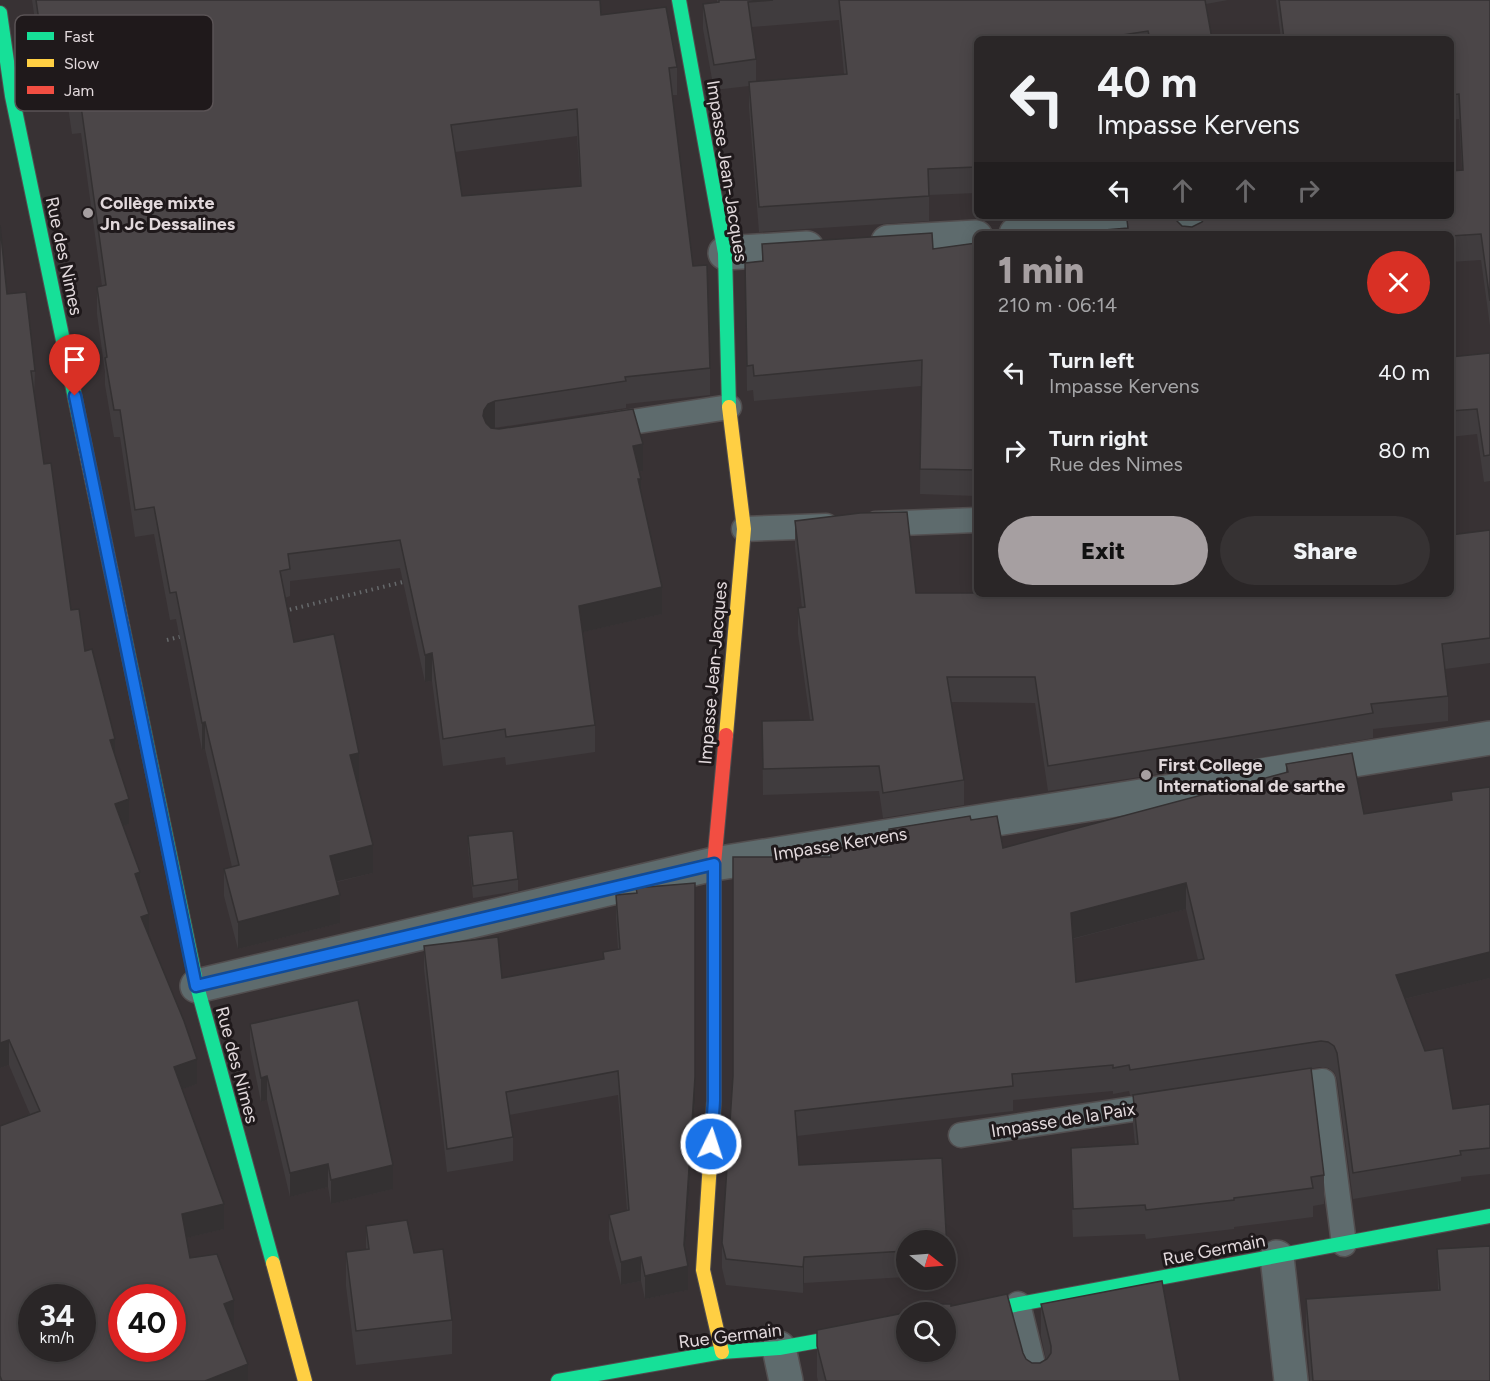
<!DOCTYPE html>
<meta charset="utf-8">
<style>
body{margin:0;font-family:Figtree,sans-serif;background:#363233;color:#f1f3f6;height:100vh;display:flex;flex-direction:column;font-size:22px;white-space:nowrap}
*{box-sizing:border-box;margin:0}
p{font-size:20px;color:#a5a5a7}
.icon{flex:none;width:33px;height:33px;fill:none;stroke:currentColor;stroke-width:2;stroke-linecap:round;stroke-linejoin:round}
.map{position:relative;flex:1;overflow:hidden}
.drawer{position:absolute;left:974px;top:231px;width:480px;height:366px;display:flex;flex-direction:column;background:#2a2627;border-radius:9px;box-shadow:0 3px 15px #0003,0 0 0 2px #464344}
.drawer>*{flex:none}
.top-card{position:absolute;left:974px;top:36px;width:480px;height:183px;border-radius:9px;box-shadow:0 3px 15px #0003,0 0 0 2px #464344;background:#2a2627;color:#f1f3f6;overflow:hidden}
.needle{width:39px;rotate:107deg}
.buttons{position:absolute;left:896px;top:1230px;display:grid;gap:12px}
.buttons a{display:grid;place-items:center;width:60px;height:60px;border-radius:50%;background:#2a2627;box-shadow:0 3px 15px #0003,0 0 0 2px #464344;font-size:30px}
.speed{position:absolute;left:18px;top:1284px;display:flex;gap:12px;font-size:30px;font-weight:700;text-align:center}
.speed>*{display:grid;place-content:center;width:78px;height:78px;border-radius:50%;background:#2a2627;box-shadow:0 3px 15px #0003,0 0 0 2px #464344;line-height:1}
.speed small{font-size:15px;font-weight:400}
.speed .limit{border:9px solid #d22;background:#fff;color:#111}
.pin{position:absolute;display:grid;place-items:center;width:51px;height:51px;color:#fff;margin:-62px -26px;border-radius:50% 50% 50% 0;rotate:-45deg;box-shadow:0 0 6px #0007}
.pin .icon{rotate:45deg}
.me{position:absolute;width:66px;margin:-33px;rotate:4deg;stroke-linejoin:round;filter:drop-shadow(0 0 4px #0008)}
.turn{display:flex;align-items:center;gap:21px;height:126px;padding:0 24px;font-size:27px}
.turn .icon{width:78px;height:78px;stroke-width:2.5}
.turn b{display:block;font-size:42px;line-height:51px}
.lanes{display:flex;align-items:center;height:57px;padding:0 24px;background:#0003;justify-content:center;gap:30px;direction:ltr}
.lanes .off{opacity:.35}
.round{display:grid;place-items:center;flex:none;width:63px;height:63px;border-radius:32px;background:#363233}
.headline{display:flex;align-items:center;justify-content:space-between;height:102px;padding:0 24px}
h1{font-size:36px;font-weight:800;line-height:45px;color:#a69fa1}
.action{display:flex;gap:12px;margin-top:auto;padding:12px 24px}
.action a{flex:1;height:69px;border-radius:36px;background:#a69fa1;color:#111;font-size:24px;font-weight:800;line-height:69px;text-align:center}
.action a+a{background:#363233;color:#f1f3f6}
ul{padding:0;list-style:none}
li{display:flex;align-items:center;gap:18px;height:78px;padding:0 24px}
li div{flex:1}
li b{display:block;font-size:22px}
li em{font-style:normal}
.map>svg:first-child{display:block}
.lines{fill:none;stroke-linecap:round;stroke-linejoin:round}
.lane-casing{stroke:#524e4f;stroke-width:27}
.street-casing{stroke:#524e4f;stroke-width:36}
.fast-casing{stroke:#524e4f;stroke-width:16}
.slow-casing{stroke:#524e4f;stroke-width:16}
.jam-casing{stroke:#524e4f;stroke-width:16}
.path{stroke:#66696b;stroke-width:4;stroke-dasharray:1.5 4.5;stroke-linecap:butt}
.lane{stroke:#5e6b6d;stroke-width:24}
.street{stroke:#5e6b6d;stroke-width:33}
.fast{stroke:#16e098;stroke-width:14}
.slow{stroke:#ffcf43;stroke-width:14}
.jam{stroke:#f24e42;stroke-width:14}
.wall{fill:#403c3e;fill-rule:evenodd}
.shaded-wall{fill:#343132}
.building{fill:#4b4648;stroke:#343132;stroke-width:1.5;fill-rule:evenodd}
.route-casing{stroke:#114b97;stroke-width:15}
.route{stroke:#1a73e8;stroke-width:10}
.poi-dot{fill:#a69fa1;stroke:#1f191b;stroke-width:2}
.labels{text-anchor:middle;dominant-baseline:central;stroke-width:6;stroke-linejoin:round;paint-order:stroke}
.street-label{font-size:18px;fill:#e2d9dc;stroke:#1f191b}
.poi-label{font-size:18px;font-weight:bold;fill:#e2d9dc;stroke:#1f191b;text-anchor:start}
.key{fill:#1f191b;stroke:#5a5355;stroke-width:1.5}
.key-label{font-size:16px;fill:#e2d9dc}
</style>
<div class="map">
<svg width="1490" height="1381" viewBox="0 0 1490 1381">
<rect width="100%" height="100%" fill="#383234"/>
<g class="lines">
<defs>
<g id="lane">
<polyline points="606,426 729,407"/>
<polyline points="876,524 976,520"/>
<polyline points="744,529 826,526"/>
<polyline points="1281,1087 1323,1081 1344,1244"/>
<polyline points="961,1135 1166,1104"/>
<polyline points="1018,1304 1037,1381"/>
</g>
<g id="street">
<polyline points="1016,234 1187,223 1189,234"/>
<polyline points="888,242 976,237"/>
<polyline points="725,253 807,248"/>
<polyline points="197,986 714,864 1235,781 1255,776 1490,738"/>
<polyline points="1277,1257 1291,1381"/>
<polyline points="779,1348 786,1381"/>
</g>
<g id="fast">
<polyline points="679,0 725,253 729,407"/>
<polyline points="0,13 12,96 85,446"/>
<polyline points="123,629 197,986 273,1263"/>
<polyline points="945,1318 1490,1216"/>
<polyline points="558,1381 722,1352 779,1348 906,1325"/>
</g>
<g id="slow">
<polyline points="85,446 123,629"/>
<polyline points="726,735 744,529 729,407"/>
<polyline points="714,1028 714,1101 703,1270 722,1352"/>
<polyline points="273,1263 305,1381"/>
</g>
<polyline id="jam" points="714,1028 714,864 726,735"/>
</defs>
<!-- lane casing -->
<use href="#lane" class="lane-casing"/>
<!-- street casing -->
<use href="#street" class="street-casing"/>
<!-- fast casing -->
<use href="#fast" class="fast-casing"/>
<!-- slow casing -->
<use href="#slow" class="slow-casing"/>
<!-- jam casing -->
<use href="#jam" class="jam-casing"/>
<!-- path -->
<g class="path">
<polyline points="284,611 407,581"/>
<polyline points="167,640 183,636"/>
</g>
<!-- lane -->
<use href="#lane" class="lane"/>
<!-- street -->
<use href="#street" class="street"/>
<!-- fast -->
<use href="#fast" class="fast"/>
<!-- slow -->
<use href="#slow" class="slow"/>
<!-- jam -->
<use href="#jam" class="jam"/>
</g>
<!-- wall -->
<g class="wall">
<path d="M32,0h568l1,15 76,52v28h-5l21,171 17,102v27l-84,9v4l-132,20 149,43 -4,1 2,22 21,120 -79,18 12,93v27l-89,13 -1,-8 -62,9 -11,-85 -7,1 -25,-114 -110,13v15l-5,2 9,44 65,139h-2l16,92 -36,9 3,41 -102,26 -14,-53v-27l8,-2 -27,-118 -3,1 -26,-131 -6,1 -16,-86 -19,3 -15,-100h-6l-9,-52v-13l-8,-58v-27l5,-1 -21,-153 -9,1 -13,-88 -20,2zM577,136l3,50 -118,10 -7,-44z"/>
<path d="M717,0h511l-22,4 6,35h-236v154l-47,2v26l-170,11 -10,-124v-22l-35,4 -11,-61v-25l14,-2zM839,20l5,54 -88,8v-23l-4,-32z"/>
<polygon points="1276,0 1490,0 1490,326 1481,260 1450,262 1450,234 1127,228 1127,220 1192,227 1202,222 1204,219 1203,216 1450,216 1462,170 1459,119 1450,120 1450,39 1281,39"/>
<polygon points="0,225 7,294 35,371 34,396 44,464 71,610 85,651 115,755 129,824 123,826 140,887 149,936 197,1084 182,1089 224,1229 186,1238 190,1258 234,1325 232,1325 248,1381 0,1381 0,1126 30,1114 9,1065 0,1068"/>
<polygon points="976,243 976,496 920,494 921,386 754,401 753,390 747,391 745,263 762,261 762,244 933,249"/>
<polygon points="1490,353 1490,481 1484,482 1477,434 1450,437 1450,357"/>
<polygon points="795,521 916,593 1450,594 1490,530 1490,663 1445,669 1448,696 1448,721 1373,729 1373,738 1231,763 1048,791 1035,703 951,702 964,780 964,805 883,818 879,791 763,795 762,721 810,720 798,634 798,608 802,608 795,547"/>
<path d="M1352,753l12,61 87,-14v-8l39,-5v191l-85,21 20,52 18,-3 10,61 37,-5v70l-29,3v4l-108,18 -16,-120 -3,-7 -6,-4 -7,-1 -191,28 -1,-4 -16,3v-3l-100,9v11l-216,25 2,29 143,-7 5,91v25l-2,1v-35h-39v37l-102,6 -1,10 -77,-8 -4,-17v-25l11,-167v-219h97v-7l59,-10v-11l81,-13 1,4 26,-4 6,32 283,-75v-9zM1186,909l12,51 -122,22 -3,-43z"/>
<polygon points="468,836 518,879 518,891 473,898 468,848"/>
<polygon points="636,888 695,1100 685,1251 688,1290 645,1299 641,1281 621,1285 609,1239 609,1215 627,1211 618,1095 509,1115 513,1137 513,1161 447,1172 424,969 424,946 502,978 603,960 603,952 618,950 616,918 616,895 636,893"/>
<polygon points="250,1024 393,1189 331,1204 328,1187 290,1197 267,1100 261,1102 250,1047"/>
<polygon points="1133,1095 1324,1175 1324,1204 1313,1206 1313,1217 1234,1227 1234,1229 1146,1239 1145,1234 1073,1237 1071,1177 1071,1148 1135,1145 1133,1124"/>
<polygon points="366,1226 414,1253 452,1320 452,1354 356,1365 346,1286 346,1252 366,1249"/>
<polygon points="1437,1249 1490,1381 1310,1381 1306,1331 1306,1299 1438,1290"/>
<polygon points="939,1304 951,1306 1023,1353 1026,1359 1032,1363 1040,1363 1046,1360 1041,1336 1041,1304 1180,1381 818,1381 817,1377 817,1330 909,1312"/>
</g>
<!-- shaded-wall -->
<g class="shaded-wall">
<polygon points="495,401 495,428 488,431 483,416 484,410 488,404"/>
<polygon points="643,444 643,471 633,473 633,446"/>
<polygon points="638,479 641,479 641,506"/>
<polygon points="662,587 662,614 579,633 579,606"/>
<polygon points="432,653 432,681 425,682 425,655"/>
<polygon points="205,722 205,749 202,750 202,723"/>
<polygon points="115,739 115,764 110,740"/>
<polygon points="359,753 359,781 350,783 350,755"/>
<polygon points="129,799 129,824 115,829 115,804"/>
<polygon points="373,845 373,873 330,883 330,856"/>
<polygon points="140,872 140,897 135,874"/>
<polygon points="1186,883 1186,909 1071,939 1071,913"/>
<polygon points="340,895 340,923 238,949 238,922"/>
<polygon points="149,914 149,939 141,917"/>
<polygon points="1490,952 1490,978 1396,1001 1396,975"/>
<polygon points="9,1040 9,1065 0,1068 0,1043"/>
<polygon points="197,1059 197,1084 174,1092 174,1067"/>
<polygon points="267,1076 267,1100 261,1102 261,1078"/>
<polygon points="695,1077 695,1100 684,1267 688,1266 688,1290 645,1299 645,1276 684,1245"/>
<polygon points="328,1164 328,1187 290,1197 290,1173"/>
<polygon points="393,1165 393,1189 331,1204 331,1180"/>
<polygon points="224,1204 224,1229 182,1239 182,1214"/>
<polygon points="641,1257 641,1281 621,1285 621,1262"/>
<polygon points="804,1257 804,1283 803,1293 803,1267"/>
<polygon points="234,1300 234,1325 224,1329 224,1304"/>
<polygon points="248,1364 248,1381 205,1381"/>
</g>
<!-- building -->
<g class="building">
<path d="M36,0h564l1,15 65,-8 11,60 -8,1 24,198 14,-1 3,103 -85,9 1,4 -131,20 -7,3 -4,6 -1,6 3,7 5,5 8,1 134,-20 10,35 -10,2 8,33h-3l24,108 -83,19 16,119 -89,12 -1,-8 -62,10 -11,-86 -7,2 -25,-115 -112,14 2,15 -10,2 14,71 40,-8 25,119 -9,2 23,90 -43,11 10,39 -102,27 -14,-53 15,-4 -34,-143 -3,1 -26,-131 -6,1 -16,-86 -19,3 -15,-100h-6l-9,-52 2,-1 -10,-70 9,-2 -25,-179 -9,1 -13,-88 -20,2zM577,109l4,77 -119,10 -11,-71z"/>
<polygon points="719,0 773,0 748,2 756,59 714,65 703,4 719,2"/>
<polygon points="839,0 1205,0 1212,39 1150,39 1148,31 1096,39 976,39 976,167 928,169 929,196 759,207 749,82 847,74"/>
<polygon points="1279,0 1490,0 1490,301 1481,234 1450,236 1450,234 1057,234 1128,228 1127,220 1173,217 1182,226 1192,227 1202,222 1206,216 1450,216 1450,171 1463,170 1459,94 1450,95 1450,39 1284,39"/>
<path d="M0,225l7,69 19,-2 9,79h-4l13,93 7,-1 20,147 8,-1 6,42 7,-2 23,90 -5,1 19,59 -14,5 25,68 -5,2 14,40 -8,3 43,104 13,38 -23,8 50,137 -42,10 8,44 27,-4 17,46 -10,4 24,60 -43,17h-203l-2,-5v-250l40,-15 -31,-71 -9,3zM32,1298h50v50h-50zM122,1298h50v50h-50z"/>
<polygon points="932,233 933,249 976,243 976,470 920,469 922,360 754,376 753,365 747,366 745,263 763,261 762,244"/>
<polygon points="1490,353 1490,455 1484,456 1477,409 1450,411 1450,357"/>
<polygon points="907,512 916,593 976,593 976,594 1450,594 1450,535 1490,530 1490,638 1442,644 1448,696 1371,704 1373,713 1231,737 1048,766 1035,677 947,677 964,780 883,793 879,766 763,769 762,721 813,720 798,608 805,607 795,521 860,513"/>
<path d="M1352,753l12,61 88,-14 -1,-8 39,-5v165l-94,23 29,76 18,-3 10,61 37,-5v44l-30,3 1,4 -108,18 -16,-120 -3,-7 -6,-4 -7,-1 -191,29 -1,-5 -16,3v-3l-101,9 1,12 -218,25 4,54 143,-7 5,91h-2v-9h-39v11l-102,6 -1,10 -77,-8 -4,-16 11,-167v-219h98l-1,-7 61,-10 -2,-11 81,-13 1,4 26,-4 6,32 285,-76 -2,-8zM1186,883l18,76 -128,23 -5,-69z"/>
<polygon points="513,831 518,879 473,886 468,836"/>
<polygon points="695,883 695,1077 684,1245 688,1266 645,1276 641,1257 621,1262 609,1215 629,1210 618,1071 506,1092 513,1137 447,1149 424,946 498,937 502,978 604,959 603,952 620,949 616,895 637,893 636,888"/>
<polygon points="358,1000 393,1165 331,1180 328,1164 290,1173 267,1076 261,1078 250,1024"/>
<polygon points="1311,1068 1324,1175 1311,1177 1313,1188 1234,1198 1234,1200 1146,1210 1145,1205 1073,1209 1071,1148 1138,1144 1133,1095"/>
<polygon points="407,1220 414,1253 443,1249 452,1320 356,1331 346,1252 369,1249 366,1226"/>
<polygon points="1490,1246 1490,1381 1313,1381 1306,1299 1440,1290 1437,1249"/>
<path d="M1162,1281l18,100h-354l-9,-35v-16l92,-18 9,-4 3,-5 12,-3 6,4h12v2l56,-12 16,59 3,6 6,4h8l7,-4 4,-6v-7l-10,-42zM906,1312h39v40h-39z"/>
</g>
<g class="lines">
<defs>
<polyline id="route" points="75,396 196,986 714,864 714,1101 711,1144"/>
</defs>
<!-- route casing -->
<use href="#route" class="route-casing"/>
<!-- route -->
<use href="#route" class="route"/>
</g>
<!-- markers -->
<g class="poi-dot">
<circle cx="88" cy="213" r="6"/>
<circle cx="1146" cy="775" r="6"/>
</g>
<g class="labels">
<!-- street labels -->
<g class="street-label">
<text transform="translate(727 171) rotate(81)">Impasse Jean-Jacques</text>
<text transform="translate(64 256) rotate(78)">Rue des Nimes</text>
<text transform="translate(713 673) rotate(-85)">Impasse Jean-Jacques</text>
<text transform="translate(840 844) rotate(-9)">Impasse Kervens</text>
<text transform="translate(237 1065) rotate(75)">Rue des Nimes</text>
<text transform="translate(1063 1120) rotate(-9)">Impasse de la Paix</text>
<text transform="translate(1214 1250) rotate(-11)">Rue Germain</text>
<text transform="translate(730 1336) rotate(-7)">Rue Germain</text>
</g>
<!-- poi labels -->
<g class="poi-label">
<text x="100" y="203">Collège mixte<tspan x="100" dy="21">Jn Jc Dessalines</tspan></text>
<text x="1158" y="765">First College<tspan x="1158" dy="21">International de sarthe</tspan></text>
</g>
</g>
<!-- legend -->
<rect x="15" y="15" width="198" height="96" rx="9" class="key"/>
<rect x="27" y="32" width="27" height="8" fill="#16e098"/>
<rect x="27" y="59" width="27" height="8" fill="#ffcf43"/>
<rect x="27" y="86" width="27" height="8" fill="#f24e42"/>
<g class="key-label">
<text x="64" y="42">Fast</text>
<text x="64" y="69">Slow</text>
<text x="64" y="96">Jam</text>
</g>
</svg>
<div class="buttons">
<a><svg class="needle" viewBox="-14 -14 28 28"><path d="M0-13l5 13h-10z" fill="#e53935"/><path d="M0 13l5-13h-10z" fill="#a5a5a7"/></svg></a>
<a><svg class="icon" aria-label="search" viewBox="0 0 24 24"><circle cx="10" cy="10" r="6"/><path d="M15 15l6 6"/></svg></a>
</div>
<div class="speed"><div>34<small>km/h</small></div><div class="limit">40</div></div>
<div class="pin" style="left:75px;top:396px;background:#d93025"><svg class="icon" aria-label="arrive" viewBox="0 0 24 24"><path d="M6 21V4h12l-3 4 3 4H6"/></svg></div>
<svg class="me" style="left:711px;top:1144px" viewBox="-20 -20 40 40"><circle r="17" fill="#1a73e8" stroke="#fff" stroke-width="3"/><path d="M0-11L8 9 0 5-8 9z" fill="#fff"/></svg>
<div class="top-card">
<div class="turn"><svg class="icon" aria-label="left" viewBox="0 0 24 24"><path d="M17 20v-9H6M10 6l-5 5 5 5"/></svg><div><b>40 m</b>Impasse Kervens</div></div>
<div class="lanes"><svg class="icon" aria-label="left" viewBox="0 0 24 24"><path d="M17 20v-9H6M10 6l-5 5 5 5"/></svg><svg class="icon off" aria-label="ahead" viewBox="0 0 24 24"><path d="M12 20V5M6 11l6-6 6 6"/></svg><svg class="icon off" aria-label="ahead" viewBox="0 0 24 24"><path d="M12 20V5M6 11l6-6 6 6"/></svg><svg class="icon off" aria-label="right" viewBox="0 0 24 24"><path d="M7 20v-9h11M14 6l5 5-5 5"/></svg></div>
</div>
<section class="drawer">
<div class="headline"><div><h1>1 min</h1><p>210 m · 06:14</p></div><a class="round" style="background:#d93025;color:#fff"><svg class="icon" aria-label="close" viewBox="0 0 24 24"><path d="M6 6l12 12M18 6L6 18"/></svg></a></div>
<ul>
<li><svg class="icon" aria-label="left" viewBox="0 0 24 24"><path d="M17 20v-9H6M10 6l-5 5 5 5"/></svg><div><b>Turn left</b><p>Impasse Kervens</p></div><em>40 m</em></li>
<li><svg class="icon" aria-label="right" viewBox="0 0 24 24"><path d="M7 20v-9h11M14 6l5 5-5 5"/></svg><div><b>Turn right</b><p>Rue des Nimes</p></div><em>80 m</em></li>
</ul>
<div class="action"><a>Exit</a><a>Share</a></div>
</section>
</div>
